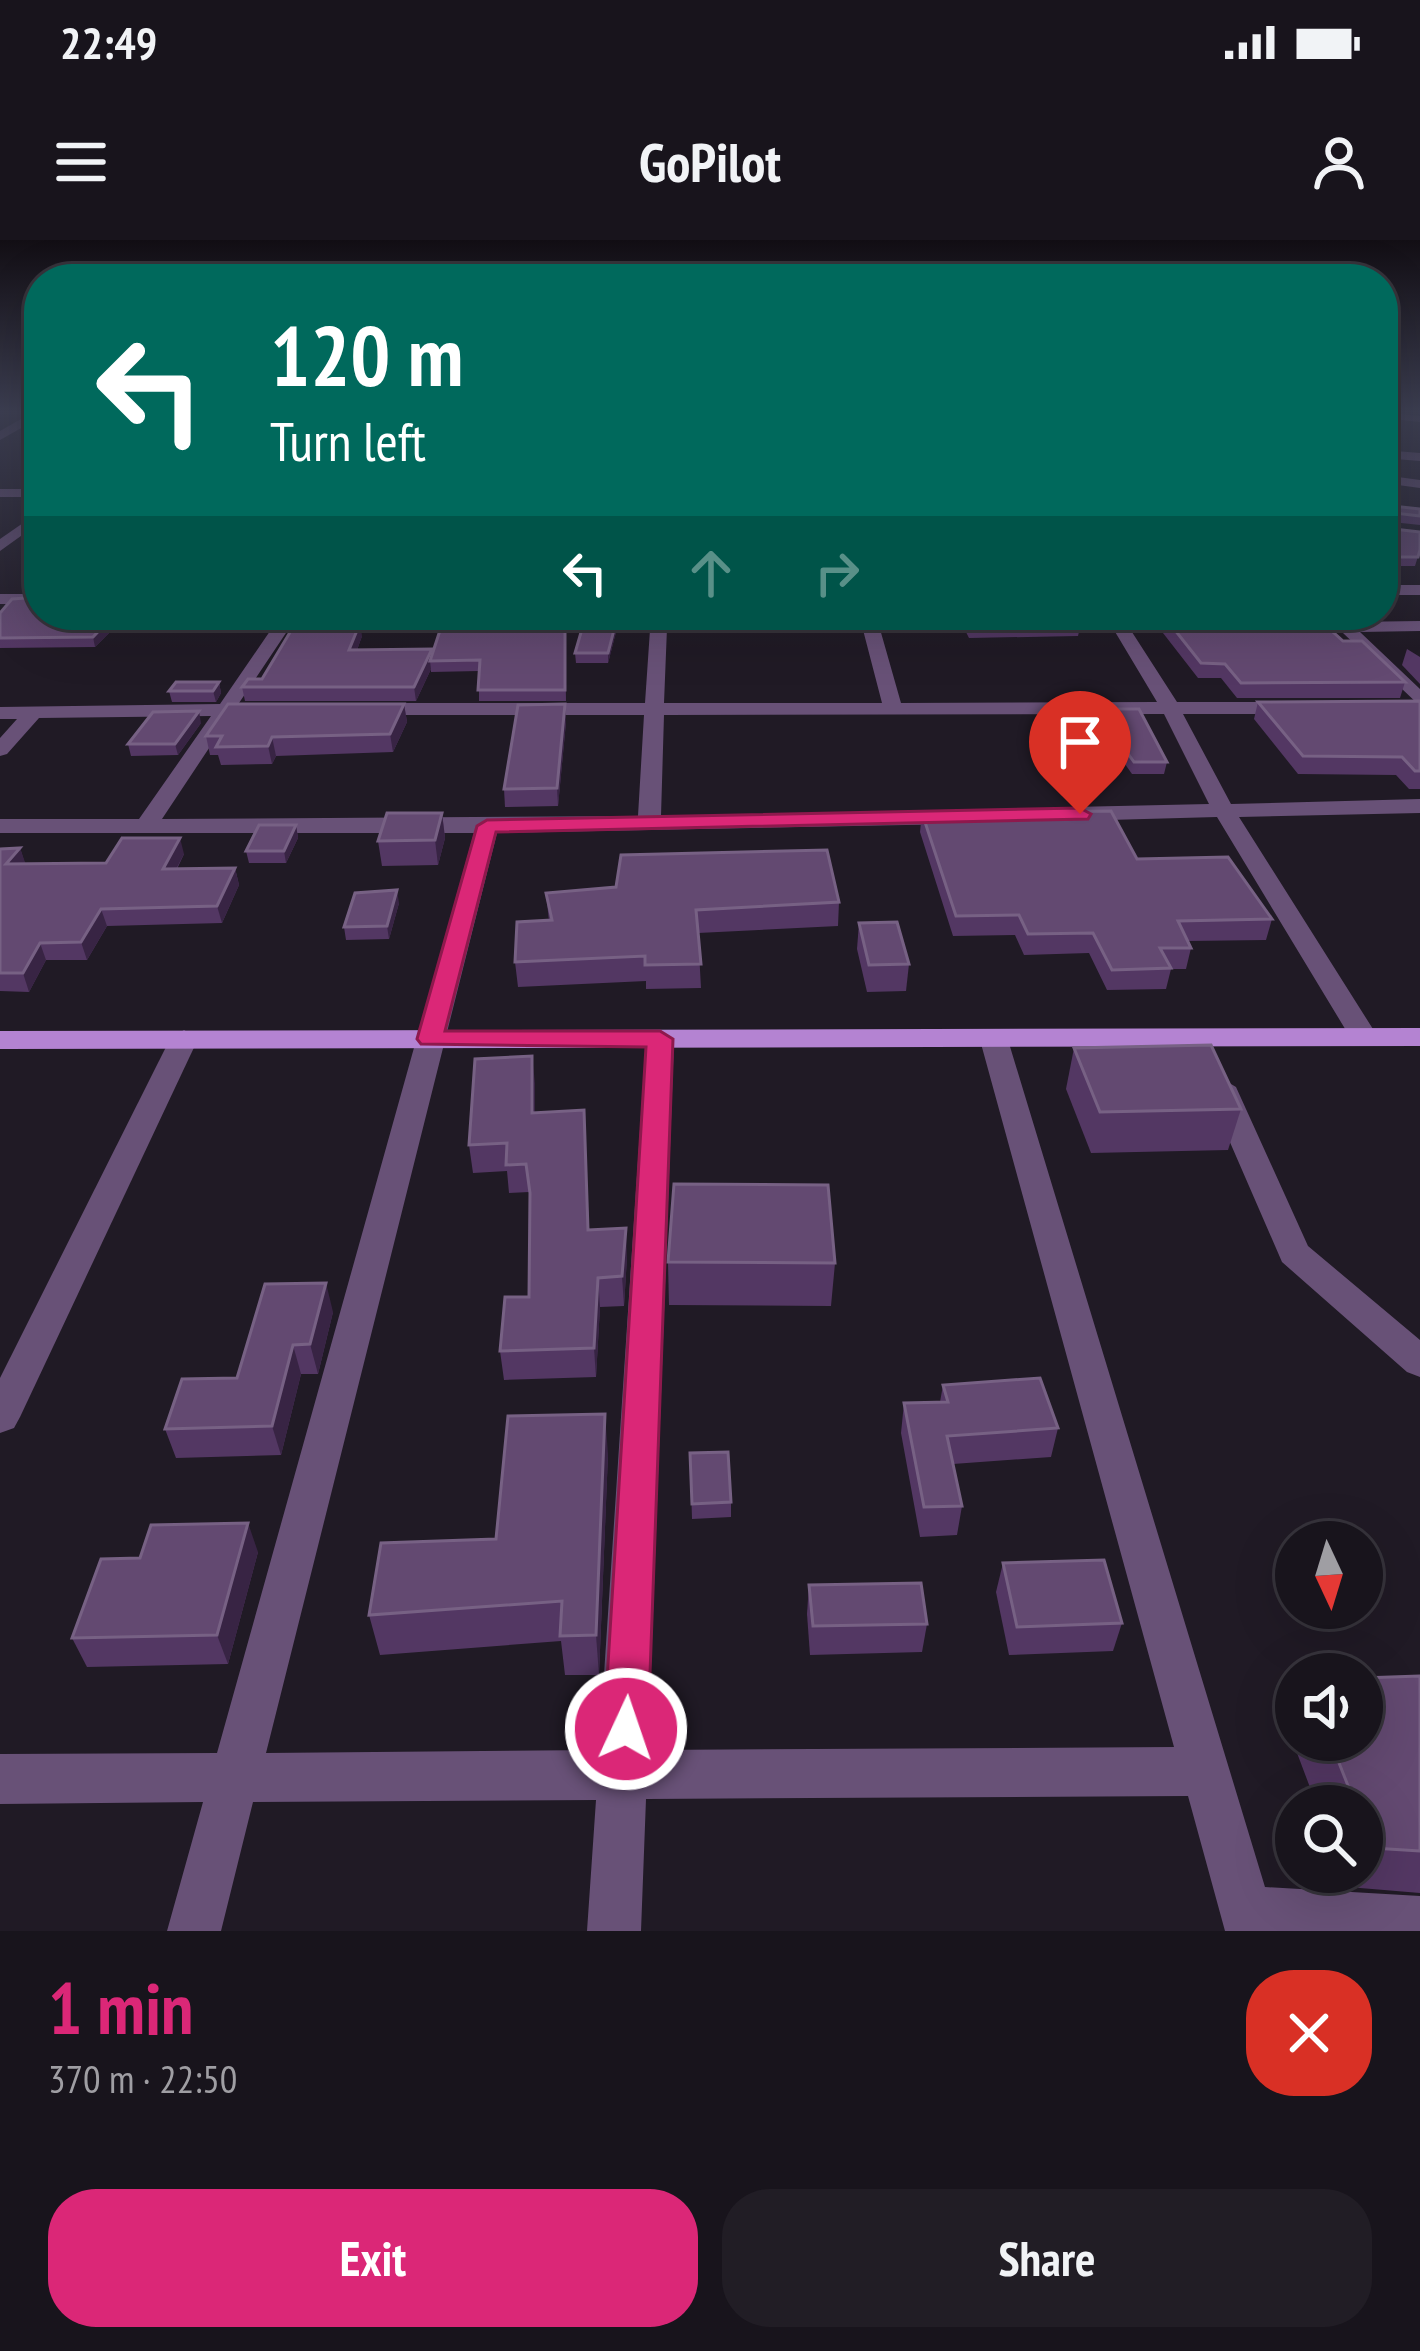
<!DOCTYPE html>
<meta charset="utf-8">
<style>
body{margin:0;font-family:"PT Sans Narrow",sans-serif;background:#211d25;color:#f1f3f6;height:100vh;display:flex;flex-direction:column;font-size:45px;white-space:nowrap}
*{box-sizing:border-box;margin:0}
p{font-size:39px;color:#9f9ea3}
.icon{flex:none;width:66px;height:66px;fill:none;stroke:currentColor;stroke-width:2;stroke-linecap:round;stroke-linejoin:round}
.map{position:relative;height:1691px;overflow:hidden}
.panel{display:flex;flex-direction:column;background:#18141c;flex:1}
.panel>*{flex:none}
.guide{position:absolute;left:24px;top:24px;width:1374px;height:366px;border-radius:48px;box-shadow:0 12px 48px #0002,0 0 0 3px #36333b;background:#00695c;color:#fff;overflow:hidden}
.needle{width:78px;rotate:176deg}
.controls{position:absolute;left:1275px;top:1281px;display:grid;gap:24px}
.controls a{display:grid;place-items:center;width:108px;height:108px;border-radius:50%;background:#18141c;box-shadow:0 12px 48px #0002,0 0 0 3px #36333b;font-size:60px}
.pin{position:absolute;display:grid;place-items:center;width:102px;height:102px;color:#fff;margin:-123px -51px;border-radius:50% 50% 50% 0;rotate:-45deg;box-shadow:0 0 12px #0007}
.pin .icon{rotate:45deg}
.me{position:absolute;width:132px;margin:-66px;rotate:3deg;stroke-linejoin:round;filter:drop-shadow(0 0 9px #0008)}
.turn{display:flex;align-items:center;gap:42px;height:252px;padding:0 48px;font-size:54px}
.turn .icon{width:156px;height:156px;stroke-width:2.5}
.turn b{display:block;font-size:84px;line-height:102px}
.lanes{display:flex;align-items:center;height:114px;padding:0 48px;background:#0003;justify-content:center;gap:60px;direction:ltr}
.lanes .off{opacity:.35}
.round{display:grid;place-items:center;flex:none;width:126px;height:126px;border-radius:48px;background:#211d25}
.head{display:flex;align-items:center;justify-content:space-between;height:204px;padding:0 48px}
h1{font-size:72px;font-weight:700;line-height:90px;color:#db2777}
.button{display:flex;gap:24px;margin-top:auto;padding:24px 48px}
.button a{flex:1;height:138px;border-radius:48px;background:#db2777;color:#fff;font-size:48px;font-weight:700;line-height:138px;text-align:center}
.button a+a{background:#211d25;color:#f1f3f6}
.status{display:flex;justify-content:space-between;align-items:center;height:84px;padding:0 60px;background:#18141c;direction:ltr}
.status svg{height:33px;fill:currentColor}
header{display:flex;justify-content:space-between;align-items:center;height:156px;padding:0 48px;background:#18141c;font-size:54px;font-weight:700}
.map>svg:first-child{display:block}
.lines{fill:none;stroke-linecap:round;stroke-linejoin:round}
.minor{fill:#685177;fill-rule:evenodd}
.major{fill:#b483d2;fill-rule:evenodd}
.wall{fill:#533763}
.shaded-wall{fill:#382444}
.building{fill:#634971;stroke:#776184;stroke-width:3}
.route{fill:#db2777;stroke:#8e194d;stroke-width:3}
</style>
<div class="status"><b>22:49</b><svg viewBox="0 0 49 12"><path d="M0 12V9h3v3zM5 12V6h3v6zM10 12V3h3v9zM15 12V0h3v12zM26 1h20v11H26zM47 4h2v5h-2z"/></svg></div>
<header><svg class="icon" aria-label="menu" viewBox="0 0 24 24"><path d="M4 6h16M4 12h16M4 18h16"/></svg>GoPilot<svg class="icon" aria-label="person" viewBox="0 0 24 24"><circle cx="12" cy="8" r="4"/><path d="M4 21q1-7 8-7t8 7"/></svg></header>
<div class="map">
<svg width="1420" height="1691" viewBox="0 0 1420 1691">
<rect width="100%" height="100%" fill="#201a25"/>
<g class="lines">
<!-- minor -->
<g class="minor">
<polygon points="35,171 39,178 0,200 0,191"/>
<polygon points="1383,172 1420,176 1420,182 1383,178"/>
<polygon points="1383,210 1420,213 1420,221 1383,218"/>
<polygon points="1383,235 1420,240 1420,248 1383,243"/>
<rect x="0" y="249" width="39" height="8"/>
<polygon points="39,272 39,283 0,311 0,299"/>
<rect x="1383" y="345" width="37" height="10"/>
<rect x="0" y="354" width="39" height="10"/>
<path d="M281,375h17l-59,88h23l10,6 -10,6h-31l-69,104 476,-3 6,-101h-280l-10,-6 10,-6h281l6,-88h225l25,88 256,-1 -52,-87h16l56,87h117l10,6 -10,6h-111l48,90 189,-5v14l-181,4 139,220 -14,9 -14,-9 -133,-220 -145,4 -11,-7 11,-7 137,-3 -45,-90 -500,1 -3,101 297,-6 11,7 -11,7 -461,9 -231,920 333,-3 47,-711 14,-9 14,9 -26,711 526,-3 -194,-707 14,-9 14,9 257,847 155,9v35h-195l-37,-135 -542,3 -5,132h-54l9,-131 -343,2 -32,129h-54l36,-129 -203,2v-50l217,-1 257,-920h-474v-14h139l72,-103 -172,2 -32,36 -7,2v-18l17,-19h-17v-12l220,-3zM862,386l20,77h-218l3,-75z"/>
<polygon points="1324,375 1342,375 1349,382 1420,381 1420,391 1360,392 1420,449 1420,466"/>
<polygon points="184,790 198,799 20,1177 14,1188 0,1193 0,1138 170,799"/>
<polygon points="1221,838 1236,847 1308,1006 1420,1100 1420,1137 1407,1132 1282,1022 1206,847"/>
</g>
<!-- major -->
<polygon class="major" points="1420,788 1420,806 0,809 0,791"/>
</g>
<!-- wall -->
<g class="wall">
<polygon points="1383,265 1420,269 1420,285 1383,281"/>
<polygon points="1383,282 1385,288 1420,310 1415,326 1383,326"/>
<polygon points="0,373 39,375 127,375 95,407 0,408"/>
<polygon points="445,375 489,375 486,389 565,387 566,461 479,461 479,431 431,432 431,429 416,461 245,461 242,447 362,396 357,410 432,409 432,414"/>
<polygon points="940,375 1074,375 1081,383 1078,396 969,398 964,388 952,389"/>
<polygon points="1149,375 1314,375 1343,401 1405,442 1400,458 1237,458 1221,438 1198,438"/>
<polygon points="616,392 608,423 576,423 575,413"/>
<polygon points="1407,409 1420,417 1420,444 1402,425"/>
<polygon points="219,442 221,453 216,462 172,462 169,451"/>
<polygon points="1420,461 1420,549 1409,549 1396,535 1298,534 1254,479 1258,462"/>
<polygon points="404,464 407,482 393,512 276,516 272,524 221,525 218,515 210,515 206,496"/>
<polygon points="1096,469 1167,522 1164,534 1132,534 1094,480"/>
<polygon points="566,482 558,566 505,567 504,549"/>
<polygon points="201,483 178,515 131,516 128,504"/>
<polygon points="442,573 445,598 438,625 382,626 378,601"/>
<polygon points="922,573 1137,619 1272,679 1266,700 1187,701 1191,708 1186,729 1171,729 1166,749 1107,750 1089,713 1024,715 1015,695 953,696 920,592"/>
<polygon points="296,585 298,598 286,623 249,623 246,611"/>
<polygon points="20,608 25,624 106,623 184,614 177,629 235,628 239,645 222,683 107,686 87,720 46,720 29,752 0,751 0,609"/>
<polygon points="546,653 839,662 838,686 698,693 701,748 646,749 646,741 518,747 515,722 549,681"/>
<polygon points="399,663 389,699 346,700 344,687"/>
<polygon points="859,683 909,724 906,751 867,752 857,709"/>
<polygon points="1074,808 1241,869 1228,910 1091,913 1066,849"/>
<polygon points="532,816 535,873 584,870 589,990 627,1017 624,1066 600,1067 596,1137 504,1140 500,1111 529,1057 529,952 509,953 507,931 473,933 469,905"/>
<polygon points="668,1022 835,1023 831,1066 669,1065"/>
<polygon points="333,1072 318,1134 301,1134 281,1215 176,1218 165,1189"/>
<polygon points="943,1145 1058,1188 1051,1217 953,1224 962,1266 957,1295 920,1297 901,1193 904,1163 940,1162"/>
<polygon points="690,1213 731,1262 731,1277 692,1279"/>
<polygon points="608,1214 599,1435 565,1435 561,1401 380,1415 369,1375 496,1299"/>
<polygon points="258,1312 228,1424 87,1427 72,1398 140,1318"/>
<polygon points="1003,1323 1122,1383 1113,1411 1009,1415 996,1352"/>
<polygon points="809,1345 927,1384 922,1412 810,1415 807,1374"/>
<polygon points="1420,1436 1420,1653 1348,1647 1342,1632 1362,1632 1362,1566 1317,1566 1285,1481 1296,1459 1296,1500 1362,1500"/>
</g>
<!-- shaded-wall -->
<g class="shaded-wall">
<polygon points="114,375 127,375 95,407 93,397"/>
<polygon points="616,382 616,392 608,423 608,413"/>
<polygon points="360,383 362,396 352,424 349,410"/>
<polygon points="432,409 433,421 430,421 431,429 416,461 414,447"/>
<polygon points="219,442 221,453 216,462 213,451"/>
<polygon points="404,464 407,482 393,512 390,494"/>
<polygon points="565,464 566,482 558,566 557,548"/>
<polygon points="199,471 201,483 178,515 175,504"/>
<polygon points="272,497 276,516 272,524 268,506"/>
<polygon points="442,573 445,598 438,625 435,600"/>
<polygon points="296,585 298,598 286,623 284,611"/>
<polygon points="180,598 184,614 167,646 163,629"/>
<polygon points="20,608 26,625 6,624"/>
<polygon points="235,628 239,645 222,683 217,666"/>
<polygon points="397,650 399,663 389,699 387,686"/>
<polygon points="101,669 107,686 87,720 81,702"/>
<polygon points="40,703 46,720 29,752 23,733"/>
<polygon points="532,816 535,843 535,901 532,873"/>
<polygon points="626,988 627,1017 624,1066 622,1036"/>
<polygon points="598,1038 600,1067 596,1137 594,1108"/>
<polygon points="326,1043 333,1072 318,1134 310,1104"/>
<polygon points="293,1105 301,1134 281,1215 272,1186"/>
<polygon points="605,1174 608,1214 599,1435 596,1395"/>
<polygon points="248,1283 258,1312 228,1424 217,1395"/>
</g>
<!-- building -->
<g class="building">
<polygon points="1383,265 1420,269 1420,276 1386,272 1383,274"/>
<polygon points="1383,282 1385,288 1420,292 1420,310 1418,317 1383,317"/>
<polygon points="39,357 39,375 114,375 93,397 0,398 0,373 12,359"/>
<polygon points="445,375 486,375 482,389 565,387 565,450 478,450 480,420 430,421"/>
<polygon points="966,375 1074,375 1081,383 970,384"/>
<polygon points="1163,375 1314,375 1343,401 1362,401 1405,442 1241,443 1225,424 1201,423"/>
<polygon points="584,382 616,382 608,413 575,413"/>
<polygon points="360,383 349,410 432,409 414,447 242,447 248,439 262,439 295,384"/>
<polygon points="176,442 219,442 213,451 169,451"/>
<polygon points="1420,461 1420,531 1415,531 1402,517 1303,516 1258,462"/>
<polygon points="228,464 404,464 390,494 272,497 268,506 216,507 222,496 206,496"/>
<polygon points="565,464 557,548 504,549 518,465"/>
<polygon points="1096,469 1139,469 1167,522 1134,522"/>
<polygon points="199,471 175,504 128,504 153,472"/>
<polygon points="1111,571 1137,619 1228,617 1272,679 1178,681 1191,708 1160,708 1171,728 1112,730 1093,693 1028,694 1019,675 956,676 922,573"/>
<polygon points="387,573 442,573 435,600 378,601"/>
<polygon points="259,585 296,585 284,611 246,611"/>
<polygon points="122,598 180,598 163,629 235,628 217,666 101,669 81,702 40,703 23,733 0,733 0,609 20,608 6,624 106,623"/>
<polygon points="827,610 839,662 696,670 701,724 645,725 645,716 515,722 517,682 552,680 546,653 616,647 621,615"/>
<polygon points="397,650 387,686 344,687 355,653"/>
<polygon points="897,682 909,724 869,725 859,683"/>
<polygon points="1211,805 1241,869 1100,872 1074,808"/>
<polygon points="532,816 532,873 584,870 588,990 626,988 622,1036 598,1038 594,1108 500,1111 505,1057 529,1057 530,953 526,924 506,925 507,903 469,905 475,819"/>
<polygon points="674,944 828,945 835,1023 668,1022"/>
<polygon points="326,1043 310,1104 293,1105 272,1186 165,1189 182,1139 237,1138 265,1044"/>
<polygon points="1040,1138 1058,1188 947,1196 962,1266 924,1267 904,1163 948,1162 943,1145"/>
<polygon points="605,1174 596,1395 560,1396 562,1361 369,1375 381,1303 496,1299 508,1176"/>
<polygon points="728,1212 731,1262 692,1264 690,1213"/>
<polygon points="248,1283 217,1395 72,1398 101,1319 140,1318 151,1285"/>
<polygon points="1104,1320 1122,1383 1017,1387 1003,1323"/>
<polygon points="921,1343 927,1384 813,1386 809,1345"/>
<polygon points="1420,1436 1420,1611 1373,1608 1362,1580 1362,1566 1356,1566 1330,1500 1362,1500 1362,1438"/>
</g>
<!-- sky -->
<linearGradient id="sky" x2="0" y2="1"><stop stop-color="#120e14"/><stop offset="0.42" stop-color="#3c3e51"/><stop offset="1" stop-color="#3c3e51" stop-opacity="0"/></linearGradient>
<rect width="1420" height="408" fill="url(#sky)"/>
<!-- route -->
<polygon class="route" points="1080,568 1091,574 1088,579 496,592 445,791 660,791 673,799 648,1489 641,1504 626,1511 610,1504 604,1489 646,807 421,804 417,799 477,586 487,580"/>
</svg>
<div class="controls">
<a><svg class="needle" viewBox="-14 -14 28 28"><path d="M0-13l5 13h-10z" fill="#e53935"/><path d="M0 13l5-13h-10z" fill="#9f9ea3"/></svg></a>
<a><svg class="icon" aria-label="sound" viewBox="0 0 24 24"><path d="M4 9h4l5-4v14l-5-4H4zM17 9q2 3 0 6"/></svg></a>
<a><svg class="icon" aria-label="search" viewBox="0 0 24 24"><circle cx="10" cy="10" r="6"/><path d="M15 15l6 6"/></svg></a>
</div>
<div class="pin" style="left:1080px;top:574px;background:#d93025"><svg class="icon" aria-label="arrive" viewBox="0 0 24 24"><path d="M6 21V4h12l-3 4 3 4H6"/></svg></div>
<svg class="me" style="left:626px;top:1489px" viewBox="-20 -20 40 40"><circle r="17" fill="#db2777" stroke="#fff" stroke-width="3"/><path d="M0-11L8 9 0 5-8 9z" fill="#fff"/></svg>
<div class="guide">
<div class="turn"><svg class="icon" aria-label="left" viewBox="0 0 24 24"><path d="M17 20v-9H6M10 6l-5 5 5 5"/></svg><div><b>120 m</b>Turn left</div></div>
<div class="lanes"><svg class="icon" aria-label="left" viewBox="0 0 24 24"><path d="M17 20v-9H6M10 6l-5 5 5 5"/></svg><svg class="icon off" aria-label="ahead" viewBox="0 0 24 24"><path d="M12 20V5M6 11l6-6 6 6"/></svg><svg class="icon off" aria-label="right" viewBox="0 0 24 24"><path d="M7 20v-9h11M14 6l5 5-5 5"/></svg></div>
</div>
</div>
<section class="panel">
<div class="head"><div><h1>1 min</h1><p>370 m · 22:50</p></div><a class="round" style="background:#d93025;color:#fff"><svg class="icon" aria-label="close" viewBox="0 0 24 24"><path d="M6 6l12 12M18 6L6 18"/></svg></a></div>
<div class="button"><a>Exit</a><a>Share</a></div>
</section>
